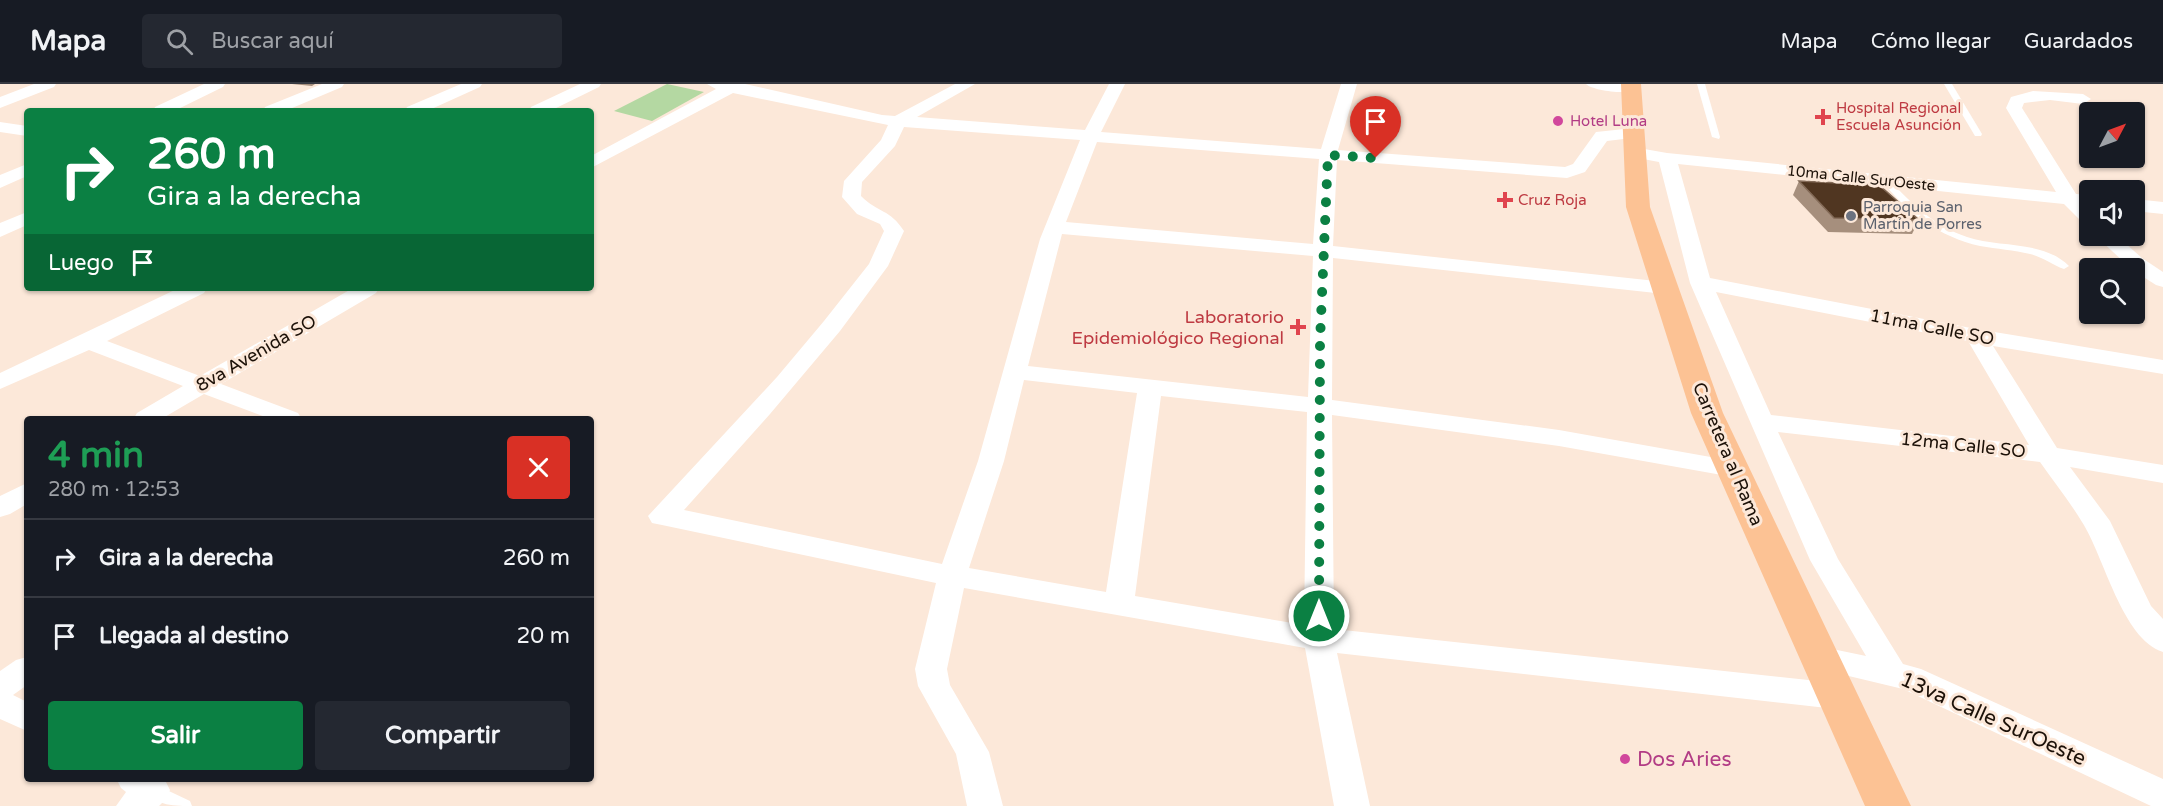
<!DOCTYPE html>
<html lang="es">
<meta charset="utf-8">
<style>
body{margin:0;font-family:"Varela Round",sans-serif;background:#242831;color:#f1f3f6;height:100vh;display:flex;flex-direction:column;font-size:22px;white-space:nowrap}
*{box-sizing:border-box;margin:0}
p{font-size:20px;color:#9ea1a6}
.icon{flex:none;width:33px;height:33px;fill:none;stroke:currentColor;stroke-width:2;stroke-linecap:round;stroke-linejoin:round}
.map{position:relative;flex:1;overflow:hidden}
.side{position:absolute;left:24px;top:332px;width:570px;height:366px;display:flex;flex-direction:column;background:#171b24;border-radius:6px;box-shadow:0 2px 4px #0004}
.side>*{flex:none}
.banner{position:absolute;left:24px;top:24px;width:570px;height:183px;border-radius:6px;box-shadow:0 2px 4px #0004;background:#0b8043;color:#fff;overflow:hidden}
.needle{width:39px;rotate:49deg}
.fabs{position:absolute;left:2079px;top:18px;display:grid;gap:12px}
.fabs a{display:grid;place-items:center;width:66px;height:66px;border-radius:6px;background:#171b24;box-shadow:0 2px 4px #0004;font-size:30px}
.pin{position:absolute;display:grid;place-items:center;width:51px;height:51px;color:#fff;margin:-62px -26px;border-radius:50% 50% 50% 0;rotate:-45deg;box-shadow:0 0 6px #0007}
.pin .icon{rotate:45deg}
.me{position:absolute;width:66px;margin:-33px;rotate:0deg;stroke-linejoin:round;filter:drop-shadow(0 0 4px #0008)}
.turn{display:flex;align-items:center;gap:21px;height:126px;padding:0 24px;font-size:27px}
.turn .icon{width:78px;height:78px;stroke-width:2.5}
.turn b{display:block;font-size:42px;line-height:51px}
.then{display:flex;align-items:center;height:57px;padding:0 24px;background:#0003;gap:12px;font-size:22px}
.round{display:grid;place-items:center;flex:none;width:63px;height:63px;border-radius:6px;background:#242831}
.overview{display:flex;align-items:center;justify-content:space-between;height:102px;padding:0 24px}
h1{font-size:36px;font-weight:700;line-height:45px;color:#1e9e55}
.primary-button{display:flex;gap:12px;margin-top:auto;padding:12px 24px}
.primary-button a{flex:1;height:69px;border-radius:6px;background:#0b8043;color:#fff;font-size:24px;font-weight:700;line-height:69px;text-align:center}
.primary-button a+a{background:#242831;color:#f1f3f6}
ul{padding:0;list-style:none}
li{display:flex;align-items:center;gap:18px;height:78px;padding:0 24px;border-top:2px solid #363941}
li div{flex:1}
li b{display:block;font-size:22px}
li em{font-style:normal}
header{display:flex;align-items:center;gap:36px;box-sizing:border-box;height:84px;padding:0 30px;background:#171b24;border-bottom:2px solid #363941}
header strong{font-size:28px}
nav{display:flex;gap:33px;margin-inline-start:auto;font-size:21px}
.search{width:420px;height:54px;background:#242831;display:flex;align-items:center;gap:15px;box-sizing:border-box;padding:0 21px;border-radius:6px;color:#9ea1a6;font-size:22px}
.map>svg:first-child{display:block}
.green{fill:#b4d8a2}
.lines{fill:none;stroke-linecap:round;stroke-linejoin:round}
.service{fill:#fff;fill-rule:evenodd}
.minor{fill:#fff;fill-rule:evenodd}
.trunk{fill:#fcc294;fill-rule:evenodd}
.wall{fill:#a68f7d}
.building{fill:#503621;stroke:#846b58;stroke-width:1.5}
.route{stroke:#0b8043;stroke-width:10;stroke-dasharray:0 18}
.health-dot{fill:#e0444e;stroke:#fce8d9;stroke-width:2}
.hotel-dot{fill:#d1479c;stroke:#fce8d9;stroke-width:2}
.worship-dot{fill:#6b7280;stroke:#fce8d9;stroke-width:2}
.labels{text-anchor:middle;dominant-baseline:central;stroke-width:6;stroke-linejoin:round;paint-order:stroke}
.far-health-label{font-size:15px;fill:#be3a42;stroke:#fce8d9;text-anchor:start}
.far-hotel-label{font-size:15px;fill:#b23c85;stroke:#fce8d9;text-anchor:start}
.far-street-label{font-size:15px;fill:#1c1108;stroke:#fce8d9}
.far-worship-label{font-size:15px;fill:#5b616d;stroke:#fce8d9;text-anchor:start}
.health-label{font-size:18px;fill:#be3a42;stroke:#fce8d9;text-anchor:end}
.street-label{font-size:18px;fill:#1c1108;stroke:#fce8d9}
.near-street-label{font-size:21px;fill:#1c1108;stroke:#fce8d9}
.near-hotel-label{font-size:21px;fill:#b23c85;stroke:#fce8d9;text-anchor:start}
</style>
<header>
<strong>Mapa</strong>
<div class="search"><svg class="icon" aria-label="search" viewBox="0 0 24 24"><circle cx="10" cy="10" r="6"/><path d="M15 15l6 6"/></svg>Buscar aquí</div>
<nav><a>Mapa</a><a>Cómo llegar</a><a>Guardados</a></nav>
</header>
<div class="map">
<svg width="2163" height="722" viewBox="0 0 2163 722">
<rect width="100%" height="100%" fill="#fce8d9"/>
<!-- green -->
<polygon class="green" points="667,0 704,8 652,37 614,27"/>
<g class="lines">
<!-- service -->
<g class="service">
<polygon points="1697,0 1705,0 1720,53 1719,55 1712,53"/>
<polygon points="1944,0 1952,0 1982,50 1981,52 1975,52"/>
<path d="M1886,94l3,1c22,25 46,47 78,58 32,11 76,3 102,29l-5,3c-12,-4 -21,-12 -34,-15 -16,-4 -33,-5 -50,-8 -40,-9 -73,-33 -98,-65z"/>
<path d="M154,700l36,17 2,5c-15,0 -38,0 -46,-15l2,-5z"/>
</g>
<!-- minor -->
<g class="minor">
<polygon points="34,0 56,0 54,3 0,24 0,13"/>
<polygon points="204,0 225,0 223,3 174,27 153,27 155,23"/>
<polygon points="322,0 344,0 342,3 285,27 263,27 265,23"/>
<polygon points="461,0 482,0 480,3 427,27 405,27 407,23"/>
<polygon points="580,0 601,0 599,3 550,27 529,27 531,23"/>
<path d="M707,0h38l137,31 13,1 60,-32h20l-58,33 168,13 24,-46h16l-24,48 220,17 20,-65h16l-19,66 227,17 8,-3 23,-32 38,-4 6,1 3,4 -3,4 -33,4 -22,31 -18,6 -230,-18 -4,86 332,36 8,1 3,5 -3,5 -8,1 -332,-36 -1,142 227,30 174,31 9,2 4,6 -4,6 -9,2 -174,-31 -227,-31 2,214 502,54 11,4 5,9 -5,9 -11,4 -499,-56 33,153h-36l-29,-158 -341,-60 -17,81 3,16 39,67 14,54h-36l-11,-52 -38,-68 -3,-17 21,-86 -274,-58 -10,-2 -4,-7 129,-139 47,-56 45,-57 15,-33 -4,-7 -23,-10 -15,-17 2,-16 37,-41 7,-15 -155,-32 -142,75v-12l125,-67zM904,43l176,13 -40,99 -62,222 -36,103 -258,-54 86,-96 70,-83 48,-65 16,-35c-14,-22 -26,-18 -43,-35l1,-14 33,-36zM1097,58l222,17 -6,85 -247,-22zM1062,150l251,22 -5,141 -280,-31zM1024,296l113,13 -31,199 -137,-24 35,-107zM1161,312l146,16 -3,213 -169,-29z"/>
<path d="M1586,0h48l5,4c-7,8 -46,3 -53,-4z"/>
<path d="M2033,7l50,3 8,5 -8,5 -33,-4 -26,3 -2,5 54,86 14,1v30l-7,-2 -19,-19 -386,-40 32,114 266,51 187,31v14l-170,-28 64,102 106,17v18l-93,-16 40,54 41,85 12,13v33c-41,-13 -59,-96 -81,-130 -12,-20 -28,-40 -42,-60l-262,-30 60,127 65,105 18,5 242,110v27h-12l-248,-117 -96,-23 -5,-8 5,-8 11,-4 48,10 -56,-96 -120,-277 -31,-121 -32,-6 -3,-4 3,-4 6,-1 34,6 389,39 -50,-84 5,-11zM1716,208l252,49 61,104 -258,-30z"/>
<polygon points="0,38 27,42 27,52 0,48"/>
<polygon points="27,80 27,92 0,104 0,91"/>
<polygon points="2134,115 2163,118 2163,130 2134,127"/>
<polygon points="27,128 27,141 0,153 0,139"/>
<polygon points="2096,152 2117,152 2142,174 2163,188 2163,203 2156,201 2134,187 2134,184 2128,182"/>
<polygon points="179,204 207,204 204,209 107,257 200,292 353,204 379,204 376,209 221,300 298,329 301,334 268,334 204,310 163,334 134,334 137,329 183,302 89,266 0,305 0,289"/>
<polygon points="27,399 27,420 10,430 0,433 0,412"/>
<polygon points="27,573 27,601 13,611 27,618 27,647 0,635 0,587 16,576"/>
<polygon points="116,694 164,694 170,706 165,716 159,722 116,722 126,708 121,704"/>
</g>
<!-- trunk -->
<polygon class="trunk" points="1621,0 1641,0 1650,123 1723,329 1911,722 1865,722 1691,329 1626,123"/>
</g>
<!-- wall -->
<g class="wall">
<polygon points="292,0 315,0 312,2"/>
<polygon points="1799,97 1919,136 1912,150 1828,148 1793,111"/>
</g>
<!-- building -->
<polygon class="building" points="1799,97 1879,101 1919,136 1834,134"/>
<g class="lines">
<!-- route -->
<polyline class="route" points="1319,532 1320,257 1328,71 1376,74"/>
</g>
<!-- markers -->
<g class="health-dot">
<path d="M1820 24h6v6h6v6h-6v6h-6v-6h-6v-6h6z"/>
<path d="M1502 107h6v6h6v6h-6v6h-6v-6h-6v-6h6z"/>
<path d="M1295 234h6v6h6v6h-6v6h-6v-6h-6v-6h6z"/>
</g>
<g class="hotel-dot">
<circle cx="1558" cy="37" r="6"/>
<circle cx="1625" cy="675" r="6"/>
</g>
<circle class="worship-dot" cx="1851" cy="132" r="6"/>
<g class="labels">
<!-- far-health labels -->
<g class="far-health-label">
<text x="1836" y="24">Hospital Regional<tspan x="1836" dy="17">Escuela Asunción</tspan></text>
<text x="1518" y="116">Cruz Roja</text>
</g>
<!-- far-hotel labels -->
<g class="far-hotel-label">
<text x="1570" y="37">Hotel Luna</text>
</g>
<!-- far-street labels -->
<g class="far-street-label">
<text transform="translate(1861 94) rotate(6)">10ma Calle SurOeste</text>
</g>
<!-- far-worship labels -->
<g class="far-worship-label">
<text x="1863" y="123">Parroquia San<tspan x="1863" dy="17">Martín de Porres</tspan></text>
</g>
<!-- health labels -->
<g class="health-label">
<text x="1284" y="233">Laboratorio<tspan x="1284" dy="21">Epidemiológico Regional</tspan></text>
</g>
<!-- street labels -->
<g class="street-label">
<text transform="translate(1932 243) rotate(11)">11ma Calle SO</text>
<text transform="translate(256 269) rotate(-30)">8va Avenida SO</text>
<text transform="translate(1963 361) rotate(6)">12ma Calle SO</text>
<text transform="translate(1728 370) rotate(67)">Carretera al Rama</text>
</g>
<!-- near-street labels -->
<g class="near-street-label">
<text transform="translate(1993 635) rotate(24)">13va Calle SurOeste</text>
</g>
<!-- near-hotel labels -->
<g class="near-hotel-label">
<text x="1637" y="675">Dos Aries</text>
</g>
</g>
</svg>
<div class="fabs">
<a><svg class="needle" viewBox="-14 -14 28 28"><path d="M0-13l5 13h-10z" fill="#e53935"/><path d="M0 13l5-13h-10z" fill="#9ea1a6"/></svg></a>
<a><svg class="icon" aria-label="sound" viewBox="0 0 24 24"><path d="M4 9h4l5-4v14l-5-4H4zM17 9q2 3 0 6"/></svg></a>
<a><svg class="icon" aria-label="search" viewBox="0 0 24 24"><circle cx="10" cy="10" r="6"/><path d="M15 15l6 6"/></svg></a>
</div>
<div class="pin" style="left:1376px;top:74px;background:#d93025"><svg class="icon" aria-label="arrive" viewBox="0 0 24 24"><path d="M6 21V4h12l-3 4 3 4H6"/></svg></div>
<svg class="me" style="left:1319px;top:532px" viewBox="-20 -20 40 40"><circle r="17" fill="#0b8043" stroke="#fff" stroke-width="3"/><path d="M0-11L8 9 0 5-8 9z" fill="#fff"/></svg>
<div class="banner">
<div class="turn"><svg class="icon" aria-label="right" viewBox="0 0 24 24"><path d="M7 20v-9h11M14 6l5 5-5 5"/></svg><div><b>260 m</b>Gira a la derecha</div></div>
<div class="then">Luego<svg class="icon" aria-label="arrive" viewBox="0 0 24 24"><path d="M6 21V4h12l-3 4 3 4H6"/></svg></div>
</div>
<section class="side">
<div class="overview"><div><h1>4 min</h1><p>280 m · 12:53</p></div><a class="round" style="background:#d93025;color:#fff"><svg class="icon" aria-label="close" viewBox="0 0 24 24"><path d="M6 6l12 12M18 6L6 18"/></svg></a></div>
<ul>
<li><svg class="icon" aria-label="right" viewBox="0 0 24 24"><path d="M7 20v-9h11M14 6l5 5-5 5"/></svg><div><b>Gira a la derecha</b></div><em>260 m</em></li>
<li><svg class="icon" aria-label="arrive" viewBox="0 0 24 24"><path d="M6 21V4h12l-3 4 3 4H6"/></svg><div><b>Llegada al destino</b></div><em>20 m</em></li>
</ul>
<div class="primary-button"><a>Salir</a><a>Compartir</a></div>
</section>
</div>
